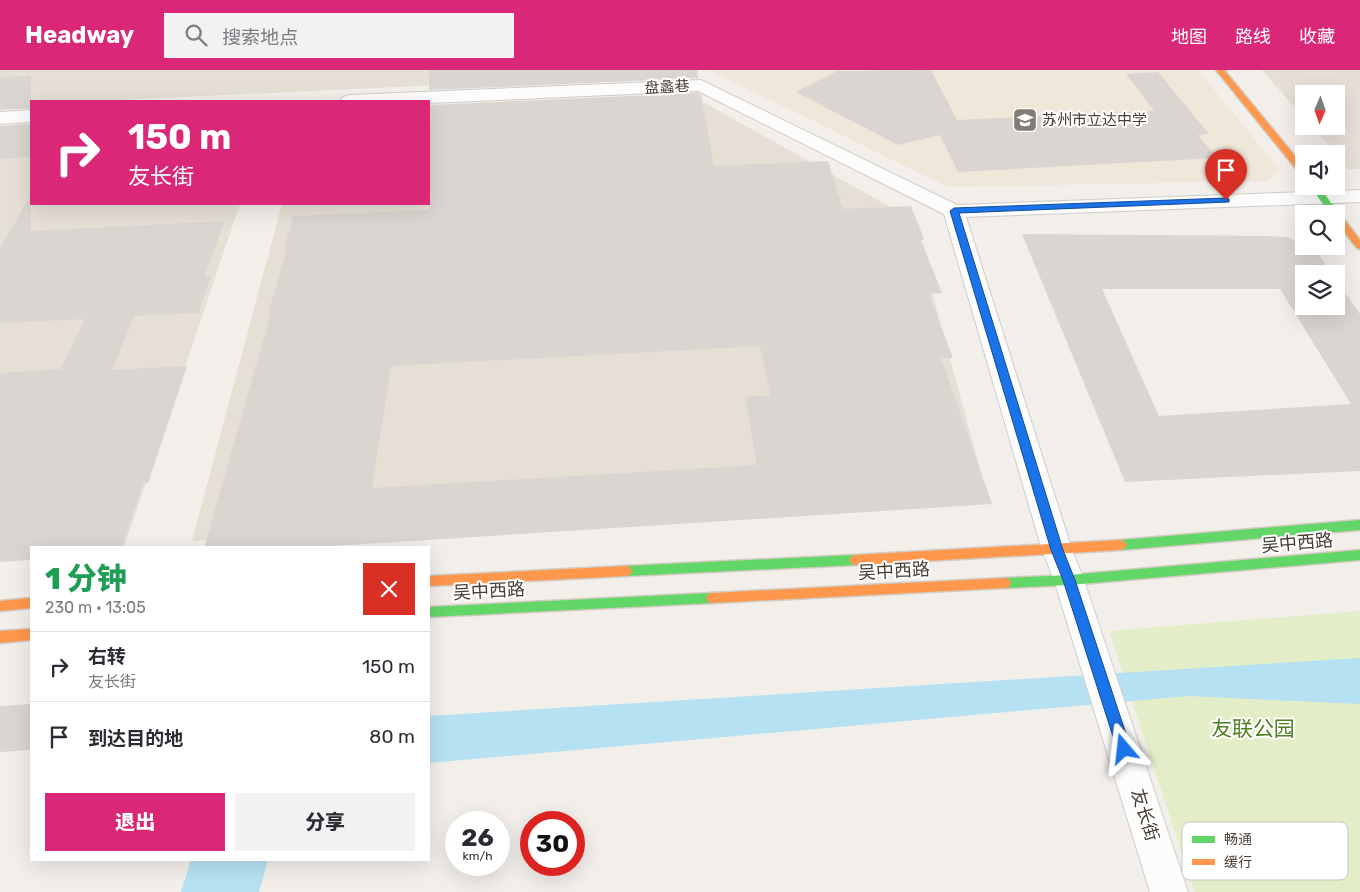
<!DOCTYPE html>
<html lang="zh">
<meta charset="utf-8">
<style>
body{margin:0;font-family:Rubik,"Noto Sans SC",sans-serif;background:#f2f2f3;color:#2b2b33;height:100vh;display:flex;flex-direction:column;font-size:19px;white-space:nowrap}
*{box-sizing:border-box;margin:0}
p{font-size:16px;color:#7c7c81}
.icon{flex:none;width:28px;height:28px;fill:none;stroke:currentColor;stroke-width:2;stroke-linecap:round;stroke-linejoin:round}
.map{position:relative;flex:1;overflow:hidden}
.details{position:absolute;left:30px;top:476px;width:400px;height:315px;display:flex;flex-direction:column;background:#fff;border-radius:0px;box-shadow:0 5px 20px #0002}
.details>*{flex:none}
.guide{position:absolute;left:30px;top:30px;width:400px;height:105px;border-radius:0px;box-shadow:0 5px 20px #0002;background:#db2777;color:#fff;overflow:hidden}
.needle{width:32px;rotate:182deg}
.buttons{position:absolute;left:1295px;top:15px;display:grid;gap:10px}
.buttons a{display:grid;place-items:center;width:50px;height:50px;border-radius:0px;background:#fff;box-shadow:0 5px 20px #0002;font-size:25px}
.speed{position:absolute;left:445px;top:741px;display:flex;gap:10px;font-size:25px;font-weight:700;text-align:center}
.speed>*{display:grid;place-content:center;width:65px;height:65px;border-radius:50%;background:#fff;box-shadow:0 5px 20px #0002;line-height:1}
.speed small{font-size:12px;font-weight:400}
.speed .limit{border:8px solid #d22;background:#fff;color:#111}
.pin{position:absolute;display:grid;place-items:center;width:42px;height:42px;color:#fff;margin:-51px -21px;border-radius:50% 50% 50% 0;rotate:-45deg;box-shadow:0 0 5px #0007}
.pin .icon{rotate:45deg}
.me{position:absolute;width:55px;margin:-28px;rotate:343deg;stroke-linejoin:round;filter:drop-shadow(0 0 4px #0008)}
.turn{display:flex;align-items:center;gap:18px;height:105px;padding:0 15px;font-size:22px}
.turn .icon{width:65px;height:65px;stroke-width:2.5}
.turn b{display:block;font-size:35px;line-height:42px}
.round{display:grid;place-items:center;flex:none;width:52px;height:52px;border-radius:0px;background:#f2f2f3}
.overview{display:flex;align-items:center;justify-content:space-between;height:85px;padding:0 15px}
h1{font-size:30px;font-weight:800;line-height:38px;color:#1e9e55}
.primary-button{display:flex;gap:10px;margin-top:auto;padding:10px 15px}
.primary-button a{flex:1;height:58px;border-radius:0px;background:#db2777;color:#fff;font-size:20px;font-weight:800;line-height:58px;text-align:center}
.primary-button a+a{background:#f2f2f3;color:#2b2b33}
ul{padding:0;list-style:none}
li{display:flex;align-items:center;gap:15px;height:70px;padding:0 15px;border-top:1px solid #e1e1e2}
li div{flex:1}
li b{display:block;font-size:19px}
li em{font-style:normal}
header{display:flex;align-items:center;gap:30px;box-sizing:border-box;height:70px;padding:0 25px;background:#db2777;color:#fff}
header strong{font-size:24px}
nav{display:flex;gap:28px;margin-inline-start:auto;font-size:18px}
.search{width:350px;height:45px;background:#f2f2f3;display:flex;align-items:center;gap:12px;box-sizing:border-box;padding:0 18px;border-radius:0px;color:#7c7c81;font-size:19px}
.map>svg:first-child{display:block}
.residential{fill:#e6dfd6}
.education{fill:#f0e7db}
.green{fill:#e3edc7}
.water{fill:#b6e1f3}
.building{fill:#dad5d0;fill-rule:evenodd}
.lines{fill:none;stroke-linecap:round;stroke-linejoin:round}
.street-casing{stroke:#d0cbc7;stroke-width:2}
.fast-casing{stroke:#d3ccc1;stroke-width:3}
.slow-casing{stroke:#d3ccc1;stroke-width:3}
.street{fill:#fdfcfc;fill-rule:evenodd}
.fast{fill:#63d668;fill-rule:evenodd}
.slow{fill:#ff974d;fill-rule:evenodd}
.route{fill:#1a73e8;stroke:#114b97}
.labels{text-anchor:middle;dominant-baseline:central;stroke-width:4;stroke-linejoin:round;paint-order:stroke}
.far-street-label{font-size:15px;fill:#483e34;stroke:#fff}
.far-poi-label{font-size:15px;fill:#483e34;stroke:#fff;text-anchor:start}
.street-label{font-size:18px;fill:#483e34;stroke:#fff}
.near-park-label{font-size:21px;fill:#4f8021;stroke:#fff}
.key{fill:#fff;stroke:#c8c5c2;stroke-width:1}
.key-label{font-size:14px;fill:#483e34}
</style>
<header>
<strong>Headway</strong>
<div class="search"><svg class="icon" aria-label="search" viewBox="0 0 24 24"><circle cx="10" cy="10" r="6"/><path d="M15 15l6 6"/></svg>搜索地点</div>
<nav><a>地图</a><a>路线</a><a>收藏</a></nav>
</header>
<div class="map">
<svg width="1360" height="822" viewBox="0 0 1360 822">
<rect width="100%" height="100%" fill="#f2eeea"/>
<!-- residential -->
<g class="residential">
<polygon points="0,0 698,0 698,3 97,31 31,31 31,34 0,36"/>
<polygon points="1262,0 1360,0 1360,99 1348,99 1336,84 1311,56 1336,56 1336,24 1304,24 1304,48"/>
<polygon points="703,32 912,149 985,417 962,434 192,471 282,134 429,134 429,42"/>
<polygon points="31,60 31,134 240,134 124,477 31,478 31,488 0,490 0,62"/>
</g>
<!-- education -->
<polygon class="education" points="709,0 1198,0 1280,100 1267,111 948,117"/>
<!-- green -->
<polygon class="green" points="1360,541 1360,822 1195,822 1109,561"/>
<!-- water -->
<g class="water">
<polygon points="1360,588 1360,634 1189,626 429,693 429,646"/>
<polygon points="191,790 268,790 259,822 181,822"/>
</g>
<!-- building -->
<g class="building">
<polygon points="429,0 697,0 698,8 429,20"/>
<polygon points="931,0 957,50 1154,41 1126,4 1158,2 1209,64 1198,65 1217,88 958,102 940,65 898,75 796,22 837,1"/>
<polygon points="31,6 31,38 0,40 0,7"/>
<path d="M698,23l3,2 13,71 114,-5 15,48 68,-3 13,33 -3,1 21,53 -13,1 24,64h-12l51,146 -691,44h-97l67,-234h-3l19,-65h-3l9,-33 136,-6v-105zM760,276l10,49 -25,2 12,68 -385,23 19,-122z"/>
<polygon points="31,54 31,87 0,89 0,56"/>
<polygon points="31,125 31,161 225,151 204,207 211,207 198,243 134,246 112,300 187,296 148,413 144,413 121,478 31,478 31,490 0,492 0,303 61,299 85,249 0,253 0,178"/>
<path d="M1022,164l247,2 18,1 17,7v2l11,3 17,25h-28v32h32v-26l24,34v157l-235,11zM1102,219h178l71,115 -192,12z"/>
<polygon points="31,634 31,680 0,682 0,636"/>
</g>
<g class="lines">
<defs>
<g id="street">
<polygon points="701,10 957,135 1360,120 1360,132 966,147 1072,480 1084,510 1188,822 1150,822 1054,510 1042,480 944,144 698,21 429,33 429,31 341,31 343,27 350,25"/>
<polygon points="31,40 31,52 0,54 0,42"/>
</g>
<g id="fast">
<polygon points="1310,116 1319,116 1339,144 1338,146 1336,146 1336,144 1330,144"/>
<polygon points="1360,450 1360,460 1121,480 1117,478 1115,475 1117,472 1121,470"/>
<polygon points="1360,480 1360,490 1069,515 1005,518 1001,517 999,513 1001,509 1005,508 1069,505"/>
<polygon points="855,485 859,487 861,490 859,493 855,495 626,506 622,505 620,501 622,497 626,496"/>
<polygon points="712,523 716,524 718,528 716,532 712,533 429,547 429,537"/>
</g>
<g id="slow">
<polygon points="1216,0 1224,0 1304,97 1304,105 1301,105"/>
<polygon points="1336,142 1339,143 1360,170 1360,179 1357,178 1336,151 1336,144 1333,144"/>
<polygon points="1121,470 1125,472 1127,475 1125,478 1121,480 855,495 851,493 849,490 851,487 855,485"/>
<polygon points="626,496 630,497 632,501 630,505 626,506 429,516 429,506"/>
<polygon points="1005,508 1009,509 1011,513 1009,517 1005,518 712,533 708,532 706,528 708,524 712,523"/>
<polygon points="31,528 31,538 0,541 0,531"/>
<polygon points="31,559 31,570 0,573 0,561"/>
</g>
</defs>
<!-- street casing -->
<use href="#street" class="street-casing"/>
<!-- fast casing -->
<use href="#fast" class="fast-casing"/>
<!-- slow casing -->
<use href="#slow" class="slow-casing"/>
<!-- street -->
<use href="#street" class="street"/>
<!-- fast -->
<use href="#fast" class="fast"/>
<!-- slow -->
<use href="#slow" class="slow"/>
</g>
<!-- route -->
<polygon class="route" points="1226,128 1229,129 1229,132 959,143 1063,480 1075,510 1131,679 1129,684 1124,686 1119,684 1117,679 1063,510 1051,480 950,141 954,138"/>
<!-- icons -->
<defs>
<symbol id="school-square" viewBox="-11 -11 22 22"><rect x="-9" y="-9" width="18" height="18" rx="4" fill="#847c74" stroke="#fff"/><path d="M0-5L7-2L0 1L-7-2ZM-4 1L0 2.5L4 1V4Q0 6-4 4Z" fill="#fff"/></symbol>
</defs>
<g fill-rule="evenodd">
<use href="#school-square" x="1011" y="36" width="28" height="28"/>
</g>
<g class="labels">
<!-- far-street labels -->
<g class="far-street-label">
<text transform="translate(667 17) rotate(-3)">盘蠡巷</text>
</g>
<!-- far-poi labels -->
<g class="far-poi-label">
<text x="1042" y="50">苏州市立达中学</text>
</g>
<!-- street labels -->
<g class="street-label">
<text transform="translate(1297 473) rotate(-5)">吴中西路</text>
<text transform="translate(894 501) rotate(-3)">吴中西路</text>
<text transform="translate(489 521) rotate(-3)">吴中西路</text>
<text transform="translate(1145 745) rotate(73)">友长街</text>
</g>
<!-- near-park labels -->
<g class="near-park-label">
<text x="1253" y="658">友联公园</text>
</g>
</g>
<!-- legend -->
<rect x="1182" y="752" width="166" height="58" rx="8" class="key"/>
<rect x="1192" y="766" width="23" height="7" fill="#63d668"/>
<rect x="1192" y="789" width="23" height="6" fill="#ff974d"/>
<g class="key-label">
<text x="1224" y="774">畅通</text>
<text x="1224" y="797">缓行</text>
</g>
</svg>
<div class="buttons">
<a><svg class="needle" viewBox="-14 -14 28 28"><path d="M0-13l5 13h-10z" fill="#e53935"/><path d="M0 13l5-13h-10z" fill="#7c7c81"/></svg></a>
<a><svg class="icon" aria-label="sound" viewBox="0 0 24 24"><path d="M4 9h4l5-4v14l-5-4H4zM17 9q2 3 0 6"/></svg></a>
<a><svg class="icon" aria-label="search" viewBox="0 0 24 24"><circle cx="10" cy="10" r="6"/><path d="M15 15l6 6"/></svg></a>
<a><svg class="icon" aria-label="layers" viewBox="0 0 24 24"><path d="M12 4l9 5-9 5-9-5zM3 14l9 5 9-5"/></svg></a>
</div>
<div class="speed"><div>26<small>km/h</small></div><div class="limit">30</div></div>
<div class="pin" style="left:1226px;top:130px;background:#d93025"><svg class="icon" aria-label="arrive" viewBox="0 0 24 24"><path d="M6 21V4h12l-3 4 3 4H6"/></svg></div>
<svg class="me" style="left:1124px;top:679px" viewBox="-20 -20 40 40"><path d="M0-17L14 15 0 8-14 15z" fill="#1a73e8" stroke="#fff" stroke-width="4"/></svg>
<div class="guide">
<div class="turn"><svg class="icon" aria-label="right" viewBox="0 0 24 24"><path d="M7 20v-9h11M14 6l5 5-5 5"/></svg><div><b>150 m</b>友长街</div></div>
</div>
<section class="details">
<div class="overview"><div><h1>1 分钟</h1><p>230 m · 13:05</p></div><a class="round" style="background:#d93025;color:#fff"><svg class="icon" aria-label="close" viewBox="0 0 24 24"><path d="M6 6l12 12M18 6L6 18"/></svg></a></div>
<ul>
<li><svg class="icon" aria-label="right" viewBox="0 0 24 24"><path d="M7 20v-9h11M14 6l5 5-5 5"/></svg><div><b>右转</b><p>友长街</p></div><em>150 m</em></li>
<li><svg class="icon" aria-label="arrive" viewBox="0 0 24 24"><path d="M6 21V4h12l-3 4 3 4H6"/></svg><div><b>到达目的地</b></div><em>80 m</em></li>
</ul>
<div class="primary-button"><a>退出</a><a>分享</a></div>
</section>
</div>
